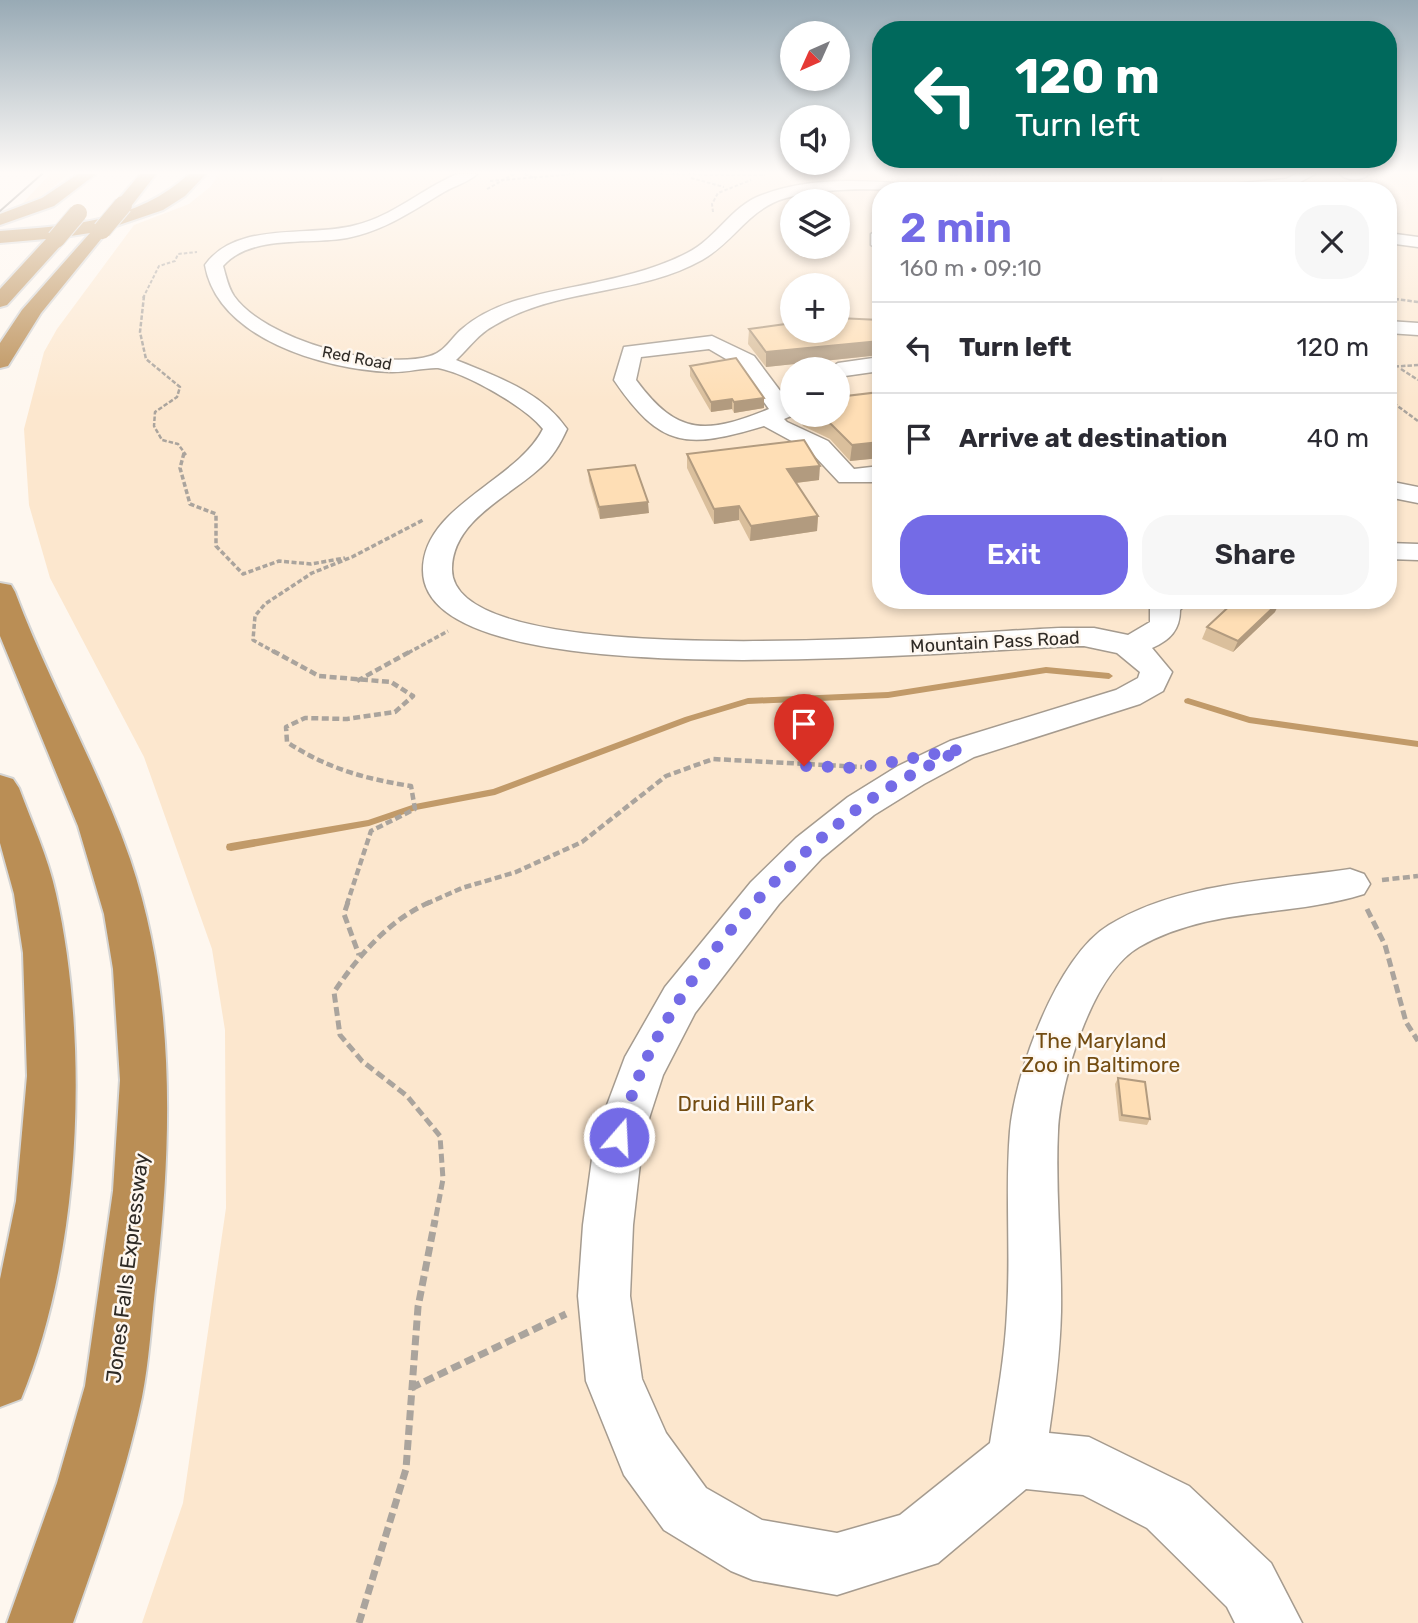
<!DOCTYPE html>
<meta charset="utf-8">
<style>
body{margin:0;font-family:Rubik,sans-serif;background:#f7f7f7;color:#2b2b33;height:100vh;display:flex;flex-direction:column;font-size:26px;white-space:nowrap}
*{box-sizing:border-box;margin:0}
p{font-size:23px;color:#7c7c81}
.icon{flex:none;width:38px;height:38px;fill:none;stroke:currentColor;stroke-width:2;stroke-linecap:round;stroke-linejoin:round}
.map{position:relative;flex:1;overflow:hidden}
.drawer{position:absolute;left:872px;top:182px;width:525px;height:427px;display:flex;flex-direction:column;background:#fff;border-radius:28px;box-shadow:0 4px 10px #0003}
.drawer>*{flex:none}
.top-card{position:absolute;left:872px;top:21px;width:525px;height:147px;border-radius:28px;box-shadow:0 4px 10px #0003;background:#00695c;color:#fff;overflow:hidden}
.needle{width:46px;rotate:225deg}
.controls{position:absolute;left:780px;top:21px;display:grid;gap:14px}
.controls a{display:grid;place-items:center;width:70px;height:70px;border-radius:50%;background:#fff;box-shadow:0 4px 10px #0003;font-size:35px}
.pin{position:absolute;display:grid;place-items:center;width:60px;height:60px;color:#fff;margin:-72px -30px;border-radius:50% 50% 50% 0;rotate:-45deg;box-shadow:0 0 7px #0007}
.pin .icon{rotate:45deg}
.me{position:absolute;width:77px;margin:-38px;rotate:19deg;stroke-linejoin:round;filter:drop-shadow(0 0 5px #0008)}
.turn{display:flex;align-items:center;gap:24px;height:147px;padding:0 28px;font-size:32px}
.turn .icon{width:91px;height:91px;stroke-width:2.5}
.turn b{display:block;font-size:49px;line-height:60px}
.round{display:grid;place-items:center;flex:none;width:74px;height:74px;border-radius:28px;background:#f7f7f7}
.overview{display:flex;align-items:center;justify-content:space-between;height:119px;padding:0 28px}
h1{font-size:42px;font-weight:600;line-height:52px;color:#746be6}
.primary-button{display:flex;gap:14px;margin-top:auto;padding:14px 28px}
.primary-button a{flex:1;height:80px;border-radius:28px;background:#746be6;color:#fff;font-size:28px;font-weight:600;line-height:80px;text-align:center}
.primary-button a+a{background:#f7f7f7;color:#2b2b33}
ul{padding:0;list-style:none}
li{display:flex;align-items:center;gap:21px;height:91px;padding:0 28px;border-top:2px solid #e1e1e2}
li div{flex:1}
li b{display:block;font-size:26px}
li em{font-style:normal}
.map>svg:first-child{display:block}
.green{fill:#fce7ce;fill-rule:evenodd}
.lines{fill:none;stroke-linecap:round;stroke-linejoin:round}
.stream{fill:#c19a69;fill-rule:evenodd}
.minor-casing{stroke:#a59b8f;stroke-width:3}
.highway-casing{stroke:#d5d5d4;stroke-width:4}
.path-far5{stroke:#aaa49d;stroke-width:2;stroke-dasharray:3.5 2;stroke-linecap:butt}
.path-far4{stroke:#aaa49d;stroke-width:2.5;stroke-dasharray:4.5 2;stroke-linecap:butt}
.path-far3{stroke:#aaa49d;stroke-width:3.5;stroke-dasharray:5 2.5;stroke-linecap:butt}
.path-far2{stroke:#aaa49d;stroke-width:4.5;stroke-dasharray:7 3.5;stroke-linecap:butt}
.path-far1{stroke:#aaa49d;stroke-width:5;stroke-dasharray:9 4.5;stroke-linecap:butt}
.path{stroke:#aaa49d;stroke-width:7;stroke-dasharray:10 5;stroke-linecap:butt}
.minor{fill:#fff;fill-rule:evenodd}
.highway{fill:#ba8e55;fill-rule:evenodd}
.tram{stroke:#615d57;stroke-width:2}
.highway-bridge-casing{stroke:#d5d5d4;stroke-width:20;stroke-linecap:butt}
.highway-bridge{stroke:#ba8e55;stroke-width:18}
.wall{fill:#dabf9c}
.shaded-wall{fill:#b29b7f}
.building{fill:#fedeb5;stroke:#b29b7f;stroke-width:2}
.route{stroke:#746be6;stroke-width:12;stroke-dasharray:0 21.6}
.labels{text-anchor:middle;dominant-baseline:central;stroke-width:5;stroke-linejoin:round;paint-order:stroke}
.far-street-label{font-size:16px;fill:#2f2b26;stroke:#fef7ef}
.street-label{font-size:18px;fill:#2f2b26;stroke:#fef7ef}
.near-park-label{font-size:21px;fill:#734c11;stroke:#fef7ef}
.near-street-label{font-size:21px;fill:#2f2b26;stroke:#fef7ef}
</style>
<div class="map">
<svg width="1418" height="1623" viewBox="0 0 1418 1623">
<rect width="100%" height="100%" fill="#fef7ef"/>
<!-- green -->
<g class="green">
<polygon points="50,174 69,174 40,198 21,205"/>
<path d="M219,174h1199v1449h-1276l41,-120 43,-295 -1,-178 -13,-81 -68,-192 -94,-179 -21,-73 -5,-76 20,-77 13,-23 77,-104 55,-21 21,-17zM880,191h508v409h-508zM793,201h45v46h-45zM793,285h45v46h-45zM793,369h45v46h-45z"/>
</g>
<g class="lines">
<!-- stream -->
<g class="stream">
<polygon points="1046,667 1109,673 1113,676 1109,679 1046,673 888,698 748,704 691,721 495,795 416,810 369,826 231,851 227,850 226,847 227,844 231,843 368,820 415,804 493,789 685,717 748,698 888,692"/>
<polygon points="1188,698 1250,717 1418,741 1418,747 1249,723 1185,703 1184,701 1185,699"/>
</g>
<defs>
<g id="minor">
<path d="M457,174h20c-8,8 -23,12 -33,18 -32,19 -60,39 -97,46 -38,7 -96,-4 -124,28 3,10 5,21 11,30 31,44 145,75 196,60 15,-4 21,-18 32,-27 16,-14 36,-23 56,-29 55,-16 117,-20 169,-47 29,-14 44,-47 75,-58 55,-21 117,-13 174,-9l8,5c-52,0 -107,-7 -158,7 -37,10 -52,44 -84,62 -64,36 -144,27 -207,65 -17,9 -26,23 -39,35 41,17 85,31 111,69 -7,15 -14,28 -27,39 -30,28 -87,52 -88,100 -4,113 532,62 610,60h32l34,7 22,-13v-15l5,-7h34l-9,10c0,20 -10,30 -28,38l20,24 -9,19 -23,13 -166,53 -50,27 -50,31 -52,43 -43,46 -84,109 -32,62 -20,62 -10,88 -3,71 12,83 24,54 40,55 56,32 75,13 63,-18 90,-72c7,-44 15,-87 17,-131 4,-60 -2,-121 3,-181 5,-58 47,-175 99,-206 71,-43 161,-44 241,-56l14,5 6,10 -6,10c-76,24 -153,12 -225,53 -47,27 -79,134 -81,184 -3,60 4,121 3,181 -1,41 -6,80 -12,121l40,4 100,49 82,77 31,60h-67l-8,-16 -80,-79 -64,-33 -57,-6 -88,74 -101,32 -84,-15 -22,-9 -67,-41 -40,-55 -38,-94 -8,-85 5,-71 12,-88 30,-80 40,-70 86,-105 45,-44 52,-41 50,-31 52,-25 166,-51 22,-12 2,-6 -23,-19 -33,-7c-92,0 -662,62 -661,-76 0,-64 94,-89 120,-141 -17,-22 -77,-56 -105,-61 -10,-1 -35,5 -48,4 -66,-3 -172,-33 -185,-107 32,-45 105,-27 151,-40 37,-9 66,-36 101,-51z"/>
<polygon points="1296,174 1315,174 1289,188 1202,191 1210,186 1286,179"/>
<path d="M1340,174h29c-6,7 -23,7 -29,0z"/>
<polygon points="880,229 880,250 871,245 871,234"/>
<polygon points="1388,233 1418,237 1418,247 1388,243"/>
<polygon points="1388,321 1418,323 1418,335 1388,333"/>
<path d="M712,336l42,20 39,52 -2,8 -7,3 3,3 41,19 26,28 26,-3v16h-41l-29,-31 -46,-25c-77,23 -103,23 -150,-46l10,-33zM709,349l29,17 31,43c-62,25 -91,28 -133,-29l5,-23z"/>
<polygon points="880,357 880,371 838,377 838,369 828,369 838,363"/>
<polygon points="1388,481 1418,487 1418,503 1388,497"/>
<polygon points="1388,543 1418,544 1418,560 1388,559"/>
</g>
<g id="highway">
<polygon points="78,174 96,174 54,206 0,225 0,214 42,198"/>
<polygon points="140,174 156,174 129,209 117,209 114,205"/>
<path d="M189,174h17l-21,22 -22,14 -53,18 -69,85 -33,53 -8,2v-25l22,-33 68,-77 -26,4 -1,6 -56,62 -7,2v-18l46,-50 -46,4v-12c68,-5 137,-9 189,-57z"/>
<path d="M0,583l11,2 4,7c34,91 83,175 115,267 47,139 42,287 25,431 -4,35 -6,72 -13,107 -16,77 -43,152 -69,226h-66l50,-140 28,-97 28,-195 7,-111 -7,-111 -9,-55 -26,-88 -78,-190z"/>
<path d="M0,775l13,4 6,9c13,35 29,69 37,106 34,152 25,359 -35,505l-21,8v-128l16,-78 11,-125 -4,-123 -9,-59 -14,-51z"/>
</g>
</defs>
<!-- minor casing -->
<use href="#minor" class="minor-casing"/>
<!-- highway casing -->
<use href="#highway" class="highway-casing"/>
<!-- path-far5 -->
<g class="path-far5">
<polyline points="525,174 536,179"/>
<polyline points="660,174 765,175"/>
<polyline points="949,175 1018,174"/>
<polyline points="691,178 724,187"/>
<polyline points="490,181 574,174"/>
<polyline points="487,189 514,174"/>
<polyline points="1158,191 1162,176"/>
<polyline points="713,212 712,204 718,193 751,180"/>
<polyline points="143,298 159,266 175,261 178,254 197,252"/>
</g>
<!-- path-far4 -->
<g class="path-far4">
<polyline points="144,296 140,332 146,359 180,387 177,397 155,412 154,426 162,440 178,444 186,455"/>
<polyline points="1388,298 1418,302"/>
<polyline points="1388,367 1418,365"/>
<polyline points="1401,369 1418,380"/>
<polyline points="1388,399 1418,421"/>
</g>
<!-- path-far3 -->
<g class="path-far3">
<polyline points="184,453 180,468 190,504 216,514 216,546 243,574 279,561 311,564 345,558"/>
<polyline points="276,653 253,640 255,616 265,604 312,573 352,557 423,520"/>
<polyline points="408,653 448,631"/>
</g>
<!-- path-far2 -->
<g class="path-far2">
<path d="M273,651l46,25 72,6 22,14 -18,16 -48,7 -42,-1 -19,9 1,15c39,26 78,37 124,44l4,23 -44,22 -24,73"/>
<polyline points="357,681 411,651"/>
<polyline points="1382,880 1418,876"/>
<polyline points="426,904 462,888 516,872 582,842 666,776 713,759 862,767"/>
</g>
<!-- path-far1 -->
<g class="path-far1">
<polyline points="348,902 344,914 359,955"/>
<path d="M430,902c-41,18 -71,53 -96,90l6,43 22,26 45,35 33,40 3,43 -8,43"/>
<polyline points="1367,909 1385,945 1406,1022 1418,1041"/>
</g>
<!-- path -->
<g class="path">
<polyline points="411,1388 566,1314"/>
<polyline points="359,1623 406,1469 418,1307 435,1220"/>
</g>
<!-- minor -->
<use href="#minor" class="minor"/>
<!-- highway -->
<use href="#highway" class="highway"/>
<!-- tram -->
<polyline class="tram" points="0,211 42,174"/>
<defs>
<g id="highway-bridge">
<polyline points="102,230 123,205"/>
<polyline points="56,239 78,213"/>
</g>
</defs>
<!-- highway-bridge casing -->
<use href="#highway-bridge" class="highway-bridge-casing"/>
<!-- highway-bridge -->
<use href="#highway-bridge" class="highway-bridge"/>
</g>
<!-- wall -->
<g class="wall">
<polygon points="880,320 880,355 766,367 748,344 749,329"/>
<polygon points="880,358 880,382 875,374 877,359"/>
<polygon points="690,366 764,408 734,413 732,409 711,412 690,376"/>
<polygon points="880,392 880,458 850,461 830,439 803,426 797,417 797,415 838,415"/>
<polygon points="687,454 819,480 796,483 818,516 817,531 750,541 739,520 714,524 687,468"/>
<polygon points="588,470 649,513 600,519 589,481"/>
<polygon points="1275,612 1233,652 1202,639 1207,627"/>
<polygon points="1118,1078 1150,1119 1147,1125 1119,1121 1115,1084"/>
</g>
<!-- shaded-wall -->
<g class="shaded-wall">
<polygon points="880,341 880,355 766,367 766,352"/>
<polygon points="764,398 764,408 734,413 734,402"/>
<polygon points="732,399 732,409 711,412 711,402"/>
<polygon points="880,442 880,458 850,461 852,445"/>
<polygon points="820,466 819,480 787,484 787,469"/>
<polygon points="648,502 649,513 600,519 599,507"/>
<polygon points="739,506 739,520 714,524 714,509"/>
<polygon points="818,516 817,531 750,541 751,526"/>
<polygon points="1281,600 1275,612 1233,652 1238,641"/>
</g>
<!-- building -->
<g class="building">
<polygon points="838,318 880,320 880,341 766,352 749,329 793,323 793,331 838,331"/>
<polygon points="736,358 764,398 734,402 732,399 711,402 690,366"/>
<polygon points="880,392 880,442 852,445 831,424 813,415 838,415 838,397"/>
<polygon points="804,440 820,466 787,469 818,516 751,526 739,506 714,509 687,454"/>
<polygon points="635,465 648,502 599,507 588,470"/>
<polygon points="1236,600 1281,600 1238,641 1207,627"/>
<polygon points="1118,1078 1145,1082 1150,1119 1122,1115"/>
</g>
<!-- sky -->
<linearGradient id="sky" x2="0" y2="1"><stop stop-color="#98aab5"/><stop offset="0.43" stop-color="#fffbf8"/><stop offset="1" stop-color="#fffbf8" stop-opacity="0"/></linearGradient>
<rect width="1418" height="401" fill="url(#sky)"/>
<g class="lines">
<!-- route -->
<path class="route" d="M619,1137c7,-22 13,-45 22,-66 43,-99 133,-200 219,-264 32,-24 68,-41 102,-58l-103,19 -55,-2"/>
</g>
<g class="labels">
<!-- far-street labels -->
<g class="far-street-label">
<text transform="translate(357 358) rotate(11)">Red Road</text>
</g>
<!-- street labels -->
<g class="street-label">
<text transform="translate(995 642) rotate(-3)">Mountain Pass Road</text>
</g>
<!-- near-park labels -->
<g class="near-park-label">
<text x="1101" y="1040">The Maryland<tspan x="1101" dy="24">Zoo in Baltimore</tspan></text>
<text x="746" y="1103">Druid Hill Park</text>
</g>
<!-- near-street labels -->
<g class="near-street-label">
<text transform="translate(127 1268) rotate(-83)">Jones Falls Expressway</text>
</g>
</g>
</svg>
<div class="controls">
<a><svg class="needle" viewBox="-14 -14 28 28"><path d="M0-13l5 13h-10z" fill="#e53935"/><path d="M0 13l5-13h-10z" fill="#7c7c81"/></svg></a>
<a><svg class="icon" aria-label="sound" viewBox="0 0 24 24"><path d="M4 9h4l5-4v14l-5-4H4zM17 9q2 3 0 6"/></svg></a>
<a><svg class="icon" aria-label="layers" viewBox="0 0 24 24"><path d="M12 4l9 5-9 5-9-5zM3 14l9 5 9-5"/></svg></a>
<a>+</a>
<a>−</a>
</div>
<div class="pin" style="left:804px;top:766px;background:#d93025"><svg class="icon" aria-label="arrive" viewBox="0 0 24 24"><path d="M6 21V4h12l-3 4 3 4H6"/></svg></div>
<svg class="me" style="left:619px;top:1137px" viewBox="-20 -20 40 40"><circle r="17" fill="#746be6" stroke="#fff" stroke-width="3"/><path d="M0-11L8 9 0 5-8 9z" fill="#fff"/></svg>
<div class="top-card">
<div class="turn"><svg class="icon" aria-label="left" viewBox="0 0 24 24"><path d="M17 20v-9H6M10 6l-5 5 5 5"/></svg><div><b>120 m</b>Turn left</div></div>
</div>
<section class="drawer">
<div class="overview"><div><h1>2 min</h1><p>160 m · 09:10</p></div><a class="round"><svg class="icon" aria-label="close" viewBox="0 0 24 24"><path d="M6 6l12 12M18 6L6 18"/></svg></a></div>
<ul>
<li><svg class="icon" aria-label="left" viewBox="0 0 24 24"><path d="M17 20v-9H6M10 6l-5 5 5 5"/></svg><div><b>Turn left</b></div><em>120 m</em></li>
<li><svg class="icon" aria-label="arrive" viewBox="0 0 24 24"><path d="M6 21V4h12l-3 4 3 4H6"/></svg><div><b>Arrive at destination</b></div><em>40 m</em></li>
</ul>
<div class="primary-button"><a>Exit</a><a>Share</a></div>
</section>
</div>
